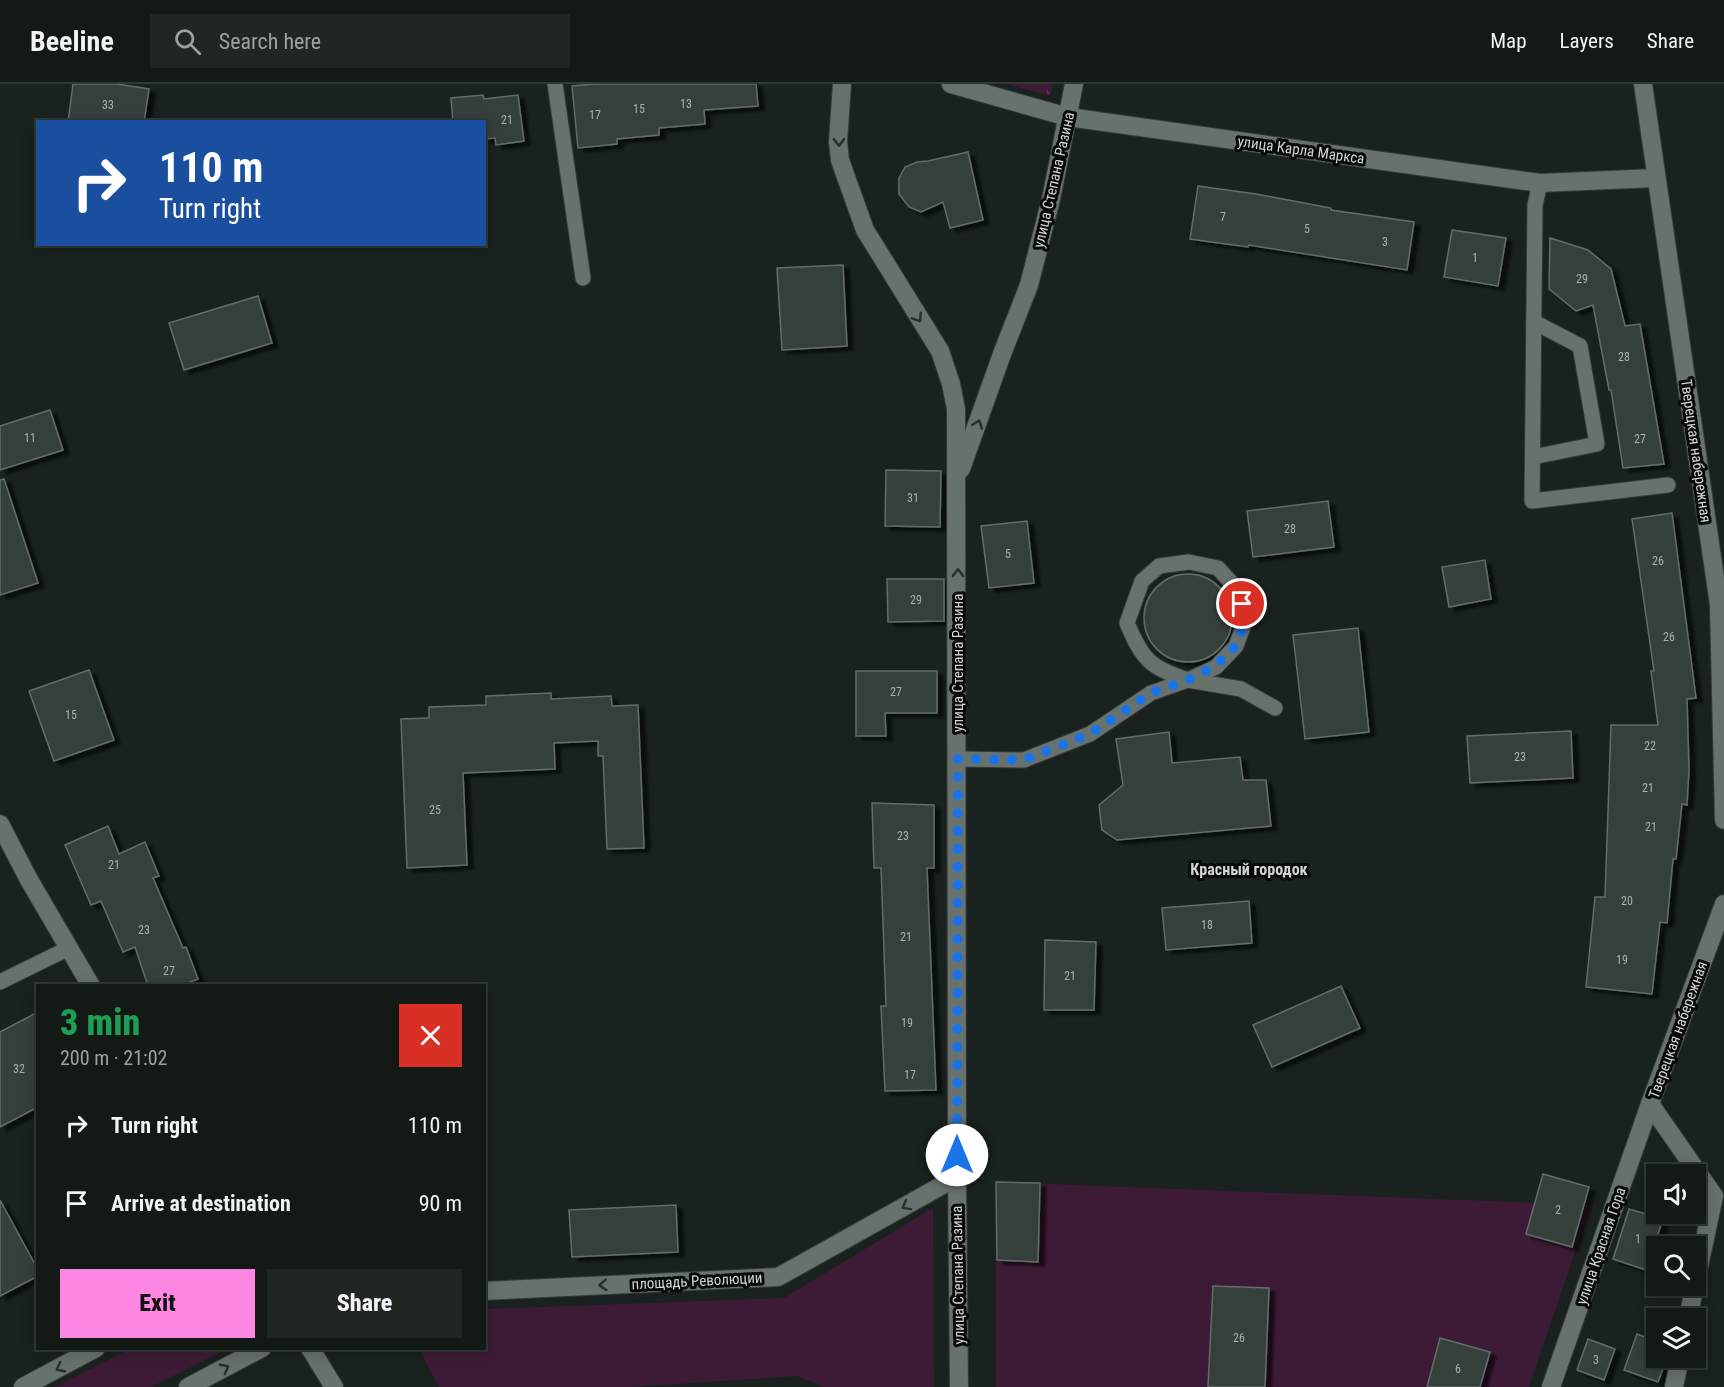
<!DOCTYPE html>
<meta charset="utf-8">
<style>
body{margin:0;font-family:"Roboto Condensed",sans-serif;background:#202723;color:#f1f3f6;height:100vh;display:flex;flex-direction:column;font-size:22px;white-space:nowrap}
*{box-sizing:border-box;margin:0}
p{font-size:20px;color:#9da1a1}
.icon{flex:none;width:33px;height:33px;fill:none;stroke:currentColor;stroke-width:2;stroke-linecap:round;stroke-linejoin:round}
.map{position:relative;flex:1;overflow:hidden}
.details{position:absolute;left:36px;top:900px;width:450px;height:366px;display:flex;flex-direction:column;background:#131a16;border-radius:0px;box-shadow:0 3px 15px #0003,0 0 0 2px #323835}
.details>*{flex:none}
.banner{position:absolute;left:36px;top:36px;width:450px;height:126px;border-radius:0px;box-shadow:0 3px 15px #0003,0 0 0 2px #323835;background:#1a4fa0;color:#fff;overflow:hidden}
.buttons{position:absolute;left:1646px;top:1080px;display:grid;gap:12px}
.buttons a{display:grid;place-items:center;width:60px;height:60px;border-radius:0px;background:#131a16;box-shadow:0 3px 15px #0003,0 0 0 2px #323835;font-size:30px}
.pin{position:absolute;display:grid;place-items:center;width:51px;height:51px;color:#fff;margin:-26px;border:3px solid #fff;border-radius:50%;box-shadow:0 2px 6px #0007}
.me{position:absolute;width:66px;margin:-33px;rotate:0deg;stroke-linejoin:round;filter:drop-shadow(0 0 4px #0008)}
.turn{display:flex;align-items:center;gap:21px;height:126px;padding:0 24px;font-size:27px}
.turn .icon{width:78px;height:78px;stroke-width:2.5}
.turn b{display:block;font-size:42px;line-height:51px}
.round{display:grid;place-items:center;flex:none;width:63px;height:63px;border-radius:0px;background:#202723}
.headline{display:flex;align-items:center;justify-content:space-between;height:102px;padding:0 24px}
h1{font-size:36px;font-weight:800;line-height:45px;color:#1e9e55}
.cta{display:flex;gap:12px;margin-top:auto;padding:12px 24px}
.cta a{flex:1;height:69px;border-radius:0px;background:#fd86e2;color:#111;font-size:24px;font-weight:800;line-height:69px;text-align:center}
.cta a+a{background:#202723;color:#f1f3f6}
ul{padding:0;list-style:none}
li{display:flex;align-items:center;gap:18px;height:78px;padding:0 24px}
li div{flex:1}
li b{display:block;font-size:22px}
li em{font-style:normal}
header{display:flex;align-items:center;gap:36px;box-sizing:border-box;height:84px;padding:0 30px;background:#131a16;border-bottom:2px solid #323835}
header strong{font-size:28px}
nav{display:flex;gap:33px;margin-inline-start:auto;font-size:21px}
.search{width:420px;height:54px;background:#202723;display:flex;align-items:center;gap:15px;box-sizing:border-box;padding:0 21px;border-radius:0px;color:#9da1a1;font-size:22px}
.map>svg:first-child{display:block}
.grass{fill:url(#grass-tufts)}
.park{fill:#3d1b36}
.building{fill:#363f3b;stroke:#626d69;stroke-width:1.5;filter:url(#shadow)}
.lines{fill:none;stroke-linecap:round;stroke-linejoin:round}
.lane-casing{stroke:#353b38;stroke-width:17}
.street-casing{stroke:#353b38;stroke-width:20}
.secondary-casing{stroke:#353b38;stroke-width:20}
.lane{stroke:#67716d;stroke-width:15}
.street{stroke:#67716d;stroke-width:18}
.secondary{stroke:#67716d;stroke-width:18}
.oneway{stroke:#292e2c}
.route{stroke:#1a73e8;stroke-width:10;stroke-dasharray:0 18}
.labels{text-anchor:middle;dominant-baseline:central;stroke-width:6;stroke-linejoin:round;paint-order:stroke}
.number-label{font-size:12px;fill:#a9b0ac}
.street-label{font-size:15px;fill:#cfd5d2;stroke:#070a09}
.neighbourhood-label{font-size:16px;font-weight:bold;fill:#cfd5d2;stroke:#070a09}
</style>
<header>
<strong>Beeline</strong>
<div class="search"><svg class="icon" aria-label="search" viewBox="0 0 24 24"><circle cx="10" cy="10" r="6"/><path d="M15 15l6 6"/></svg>Search here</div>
<nav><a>Map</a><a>Layers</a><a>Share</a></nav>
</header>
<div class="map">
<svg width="1724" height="1303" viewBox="0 0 1724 1303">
<defs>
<pattern id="grass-tufts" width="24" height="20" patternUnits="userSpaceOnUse" patternTransform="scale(1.5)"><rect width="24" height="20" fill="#3d1b36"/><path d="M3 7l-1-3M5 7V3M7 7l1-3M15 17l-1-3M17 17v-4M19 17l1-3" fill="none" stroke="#583b52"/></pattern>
<filter id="shadow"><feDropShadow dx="6" dy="4" stdDeviation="1.5" flood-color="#0009"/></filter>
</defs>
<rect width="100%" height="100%" fill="#19221e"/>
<!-- grass -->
<polygon class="grass" points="1007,0 1052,0 1050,12"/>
<!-- park -->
<g class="park">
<polygon points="996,1098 1591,1121 1529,1303 996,1303"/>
<polygon points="933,1124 934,1303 824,1303 797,1292 631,1303 439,1303 419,1265 484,1264 485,1225 784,1214"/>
<polygon points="131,1264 227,1264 227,1265 151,1303 55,1303"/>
</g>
<!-- building -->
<g class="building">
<polygon points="73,0 117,0 149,5 144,38 68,38"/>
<polygon points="595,0 756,0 758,22 704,26 705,40 659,44 659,51 617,55 617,60 578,64 572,2"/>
<polygon points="483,11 484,15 518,11 524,57 496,61 495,54 484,55 484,38 453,38 451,14"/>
<polygon points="968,68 983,136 950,144 943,118 921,128 909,123 899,110 899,94 905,83 917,78 928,77"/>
<polygon points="1198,102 1256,110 1331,124 1331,126 1414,138 1407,186 1249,161 1248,163 1190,155"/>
<polygon points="1452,146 1506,154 1498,202 1444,193"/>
<polygon points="1550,154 1588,166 1611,185 1625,242 1640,240 1664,380 1623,384 1611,306 1609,306 1593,221 1576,227 1549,205"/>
<polygon points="843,181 847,262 782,266 777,184"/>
<polygon points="258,212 272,259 184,286 169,239"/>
<polygon points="50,326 63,366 0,386 0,342"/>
<polygon points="886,386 941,387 940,443 885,442"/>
<polygon points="4,395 38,499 0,511 0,396"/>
<polygon points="1328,417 1334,463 1253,473 1247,427"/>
<polygon points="1672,429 1696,614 1687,615 1689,685 1687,721 1682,720 1676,775 1673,775 1667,839 1660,838 1652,910 1586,903 1595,813 1605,813 1611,641 1658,641 1651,587 1654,587 1632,435"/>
<polygon points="1027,437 1034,499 989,504 981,442"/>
<polygon points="1485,476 1491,515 1449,523 1442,483"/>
<circle cx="1188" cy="534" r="44"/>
<polygon points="887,495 944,495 944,537 888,538"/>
<polygon points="1358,544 1369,648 1305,655 1293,551"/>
<polygon points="89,586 114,656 54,677 29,607"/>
<polygon points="856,587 937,587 937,629 885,629 886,652 856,652"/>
<polygon points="551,609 551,615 611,612 612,622 638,621 644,764 607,765 603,672 598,672 598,657 554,659 555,685 463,689 467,781 407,784 401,635 429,634 429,623 486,621 486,612"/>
<polygon points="1571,647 1573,694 1470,699 1467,652"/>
<polygon points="1169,648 1172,679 1240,673 1243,696 1266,696 1271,742 1117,756 1102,746 1099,721 1123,701 1116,655"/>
<polygon points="872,719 934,721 934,784 927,784 936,1006 885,1007 881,922 886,922 881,784 874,784"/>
<polygon points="108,742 119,770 145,758 159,792 153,794 183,864 186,863 198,895 180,902 148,902 135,863 123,868 101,817 91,821 65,761"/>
<polygon points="1249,817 1252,859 1166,866 1162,824"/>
<polygon points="1045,856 1096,858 1094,926 1044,926"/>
<polygon points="1341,902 1360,944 1272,983 1253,941"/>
<polygon points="38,928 38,1023 0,1043 0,948"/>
<polygon points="1543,1090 1589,1103 1572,1163 1526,1150"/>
<polygon points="996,1098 1040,1099 1038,1178 997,1176"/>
<polygon points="0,1116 38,1186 38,1192 0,1212"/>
<polygon points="676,1121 678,1168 572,1173 569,1126"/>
<polygon points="1629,1125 1663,1135 1646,1186 1613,1175"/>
<polygon points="1213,1202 1269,1204 1265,1303 1208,1303"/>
<polygon points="1637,1250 1656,1257 1656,1274 1667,1274 1658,1298 1624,1286"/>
<polygon points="1440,1254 1490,1268 1480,1303 1427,1303"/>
<polygon points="1588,1255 1615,1265 1604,1296 1577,1286"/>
</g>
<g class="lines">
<defs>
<g id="lane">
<polyline points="555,0 583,194"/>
<polyline points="1540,99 1535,121 1532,417 1668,401"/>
<polyline points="1533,373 1597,360 1580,262 1534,238"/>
<path d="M1189,478l29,6 19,21 9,30 -10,27 -20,21 -28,13c-38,-12 -46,-21 -61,-57l15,-42 17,-15z"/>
<polyline points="958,675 1024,676 1090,650 1151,609 1188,596 1241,605 1275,624"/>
<polyline points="0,898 69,864"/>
</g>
<g id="street">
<polyline points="951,0 1068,33 1540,99 1656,94"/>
<polyline points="1643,0 1719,521 1724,736"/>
<polyline points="1650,1020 1714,1112 1688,1234"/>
<polyline points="484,1207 778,1193 957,1093"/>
<polyline points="23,1303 96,1264"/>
<polyline points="188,1303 262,1264"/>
<polyline points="1551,1303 1650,1020 1724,820"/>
<polyline points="1674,1303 1680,1274"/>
</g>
<g id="secondary">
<polyline points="842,0 838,58 840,76 846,93 865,146 940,267 951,300 956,325 957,1093 959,1303"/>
<polyline points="961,385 1002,270 1029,201 1051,115 1074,0"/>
<polyline points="0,740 28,794 91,902"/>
<polyline points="310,1264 334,1303"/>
</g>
</defs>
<!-- lane casing -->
<use href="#lane" class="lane-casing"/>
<!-- street casing -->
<use href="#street" class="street-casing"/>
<!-- secondary casing -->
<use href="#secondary" class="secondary-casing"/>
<!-- lane -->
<use href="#lane" class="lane"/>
<!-- street -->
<use href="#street" class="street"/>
<!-- secondary -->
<use href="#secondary" class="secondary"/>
</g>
<!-- one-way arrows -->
<defs><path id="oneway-chevron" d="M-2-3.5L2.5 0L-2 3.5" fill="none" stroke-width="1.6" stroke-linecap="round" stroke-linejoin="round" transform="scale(1.5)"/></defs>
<g class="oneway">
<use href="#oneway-chevron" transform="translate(839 58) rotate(89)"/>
<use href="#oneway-chevron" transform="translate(918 234) rotate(57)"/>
<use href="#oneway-chevron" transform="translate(978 340) rotate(-70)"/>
<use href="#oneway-chevron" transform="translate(958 489) rotate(-90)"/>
<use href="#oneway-chevron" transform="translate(906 1122) rotate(151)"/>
<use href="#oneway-chevron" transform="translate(603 1201) rotate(177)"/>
<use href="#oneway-chevron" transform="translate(60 1284) rotate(152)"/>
<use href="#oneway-chevron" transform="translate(225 1284) rotate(-28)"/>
</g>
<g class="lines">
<!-- route -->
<polyline class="route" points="957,1071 958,675 1024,676 1090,650 1151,609 1188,596 1215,582 1236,562 1246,535 1242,520"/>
</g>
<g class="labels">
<!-- number labels -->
<g class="number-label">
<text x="686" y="20">13</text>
<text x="108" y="21">33</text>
<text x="639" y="25">15</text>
<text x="595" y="31">17</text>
<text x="507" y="36">21</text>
<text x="1223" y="133">7</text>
<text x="1307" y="145">5</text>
<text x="1385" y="158">3</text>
<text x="1475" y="174">1</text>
<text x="1582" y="195">29</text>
<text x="1624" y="273">28</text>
<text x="30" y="354">11</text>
<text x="1640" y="355">27</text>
<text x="913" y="414">31</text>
<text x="1290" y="445">28</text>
<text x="1008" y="470">5</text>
<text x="1658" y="477">26</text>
<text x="916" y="516">29</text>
<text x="1669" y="553">26</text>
<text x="896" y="608">27</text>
<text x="71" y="631">15</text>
<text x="1650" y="662">22</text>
<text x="1520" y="673">23</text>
<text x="1648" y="704">21</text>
<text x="435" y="726">25</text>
<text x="1651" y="743">21</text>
<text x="903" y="752">23</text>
<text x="114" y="781">21</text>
<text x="1627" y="817">20</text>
<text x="1207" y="841">18</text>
<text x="144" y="846">23</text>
<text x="906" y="853">21</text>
<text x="1622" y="876">19</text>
<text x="169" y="887">27</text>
<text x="1070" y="892">21</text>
<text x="907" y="939">19</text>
<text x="19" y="985">32</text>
<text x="910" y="991">17</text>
<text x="1558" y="1126">2</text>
<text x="1638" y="1155">1</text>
<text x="1239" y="1254">26</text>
<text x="1596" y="1276">3</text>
<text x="1458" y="1285">6</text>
</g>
<!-- street labels -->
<g class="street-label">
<text transform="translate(1301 66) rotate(8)">улица Карла Маркса</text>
<text transform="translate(1054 96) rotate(-77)">улица Степана Разина</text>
<text transform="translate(1696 367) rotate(82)">Тверецкая набережная</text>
<text transform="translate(958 579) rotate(-90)">улица Степана Разина</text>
<text transform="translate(1678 946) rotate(-70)">Тверецкая набережная</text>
<text transform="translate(1601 1162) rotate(-71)">улица Красная Гора</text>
<text transform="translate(958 1191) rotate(-91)">улица Степана Разина</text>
<text transform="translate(697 1197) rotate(-3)">площадь Революции</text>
</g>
<!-- neighbourhood labels -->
<g class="neighbourhood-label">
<text x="1249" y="785">Красный городок</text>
</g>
</g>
</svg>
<div class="buttons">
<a><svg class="icon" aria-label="sound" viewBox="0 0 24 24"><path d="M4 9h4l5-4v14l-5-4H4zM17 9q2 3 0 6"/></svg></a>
<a><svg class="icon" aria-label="search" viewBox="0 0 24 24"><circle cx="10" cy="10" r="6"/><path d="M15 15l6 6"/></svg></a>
<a><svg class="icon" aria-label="layers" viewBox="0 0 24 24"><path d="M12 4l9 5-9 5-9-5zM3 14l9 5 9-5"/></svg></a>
</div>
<div class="pin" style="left:1242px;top:520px;background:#d93025"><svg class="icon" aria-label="arrive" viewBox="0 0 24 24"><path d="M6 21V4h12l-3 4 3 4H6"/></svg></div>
<svg class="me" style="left:957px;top:1071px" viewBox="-20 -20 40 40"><circle r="19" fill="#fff"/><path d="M0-13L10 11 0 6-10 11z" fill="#1a73e8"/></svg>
<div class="banner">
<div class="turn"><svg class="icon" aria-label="right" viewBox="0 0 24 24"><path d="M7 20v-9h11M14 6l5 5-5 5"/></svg><div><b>110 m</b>Turn right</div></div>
</div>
<section class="details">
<div class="headline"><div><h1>3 min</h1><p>200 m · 21:02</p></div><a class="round" style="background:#d93025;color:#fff"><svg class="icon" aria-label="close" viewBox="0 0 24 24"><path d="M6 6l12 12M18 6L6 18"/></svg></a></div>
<ul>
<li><svg class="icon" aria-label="right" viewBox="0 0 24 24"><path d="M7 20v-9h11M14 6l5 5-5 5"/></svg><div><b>Turn right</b></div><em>110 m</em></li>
<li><svg class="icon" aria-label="arrive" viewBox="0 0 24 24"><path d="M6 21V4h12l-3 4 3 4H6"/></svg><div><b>Arrive at destination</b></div><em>90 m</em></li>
</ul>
<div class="cta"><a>Exit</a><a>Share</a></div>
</section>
</div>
